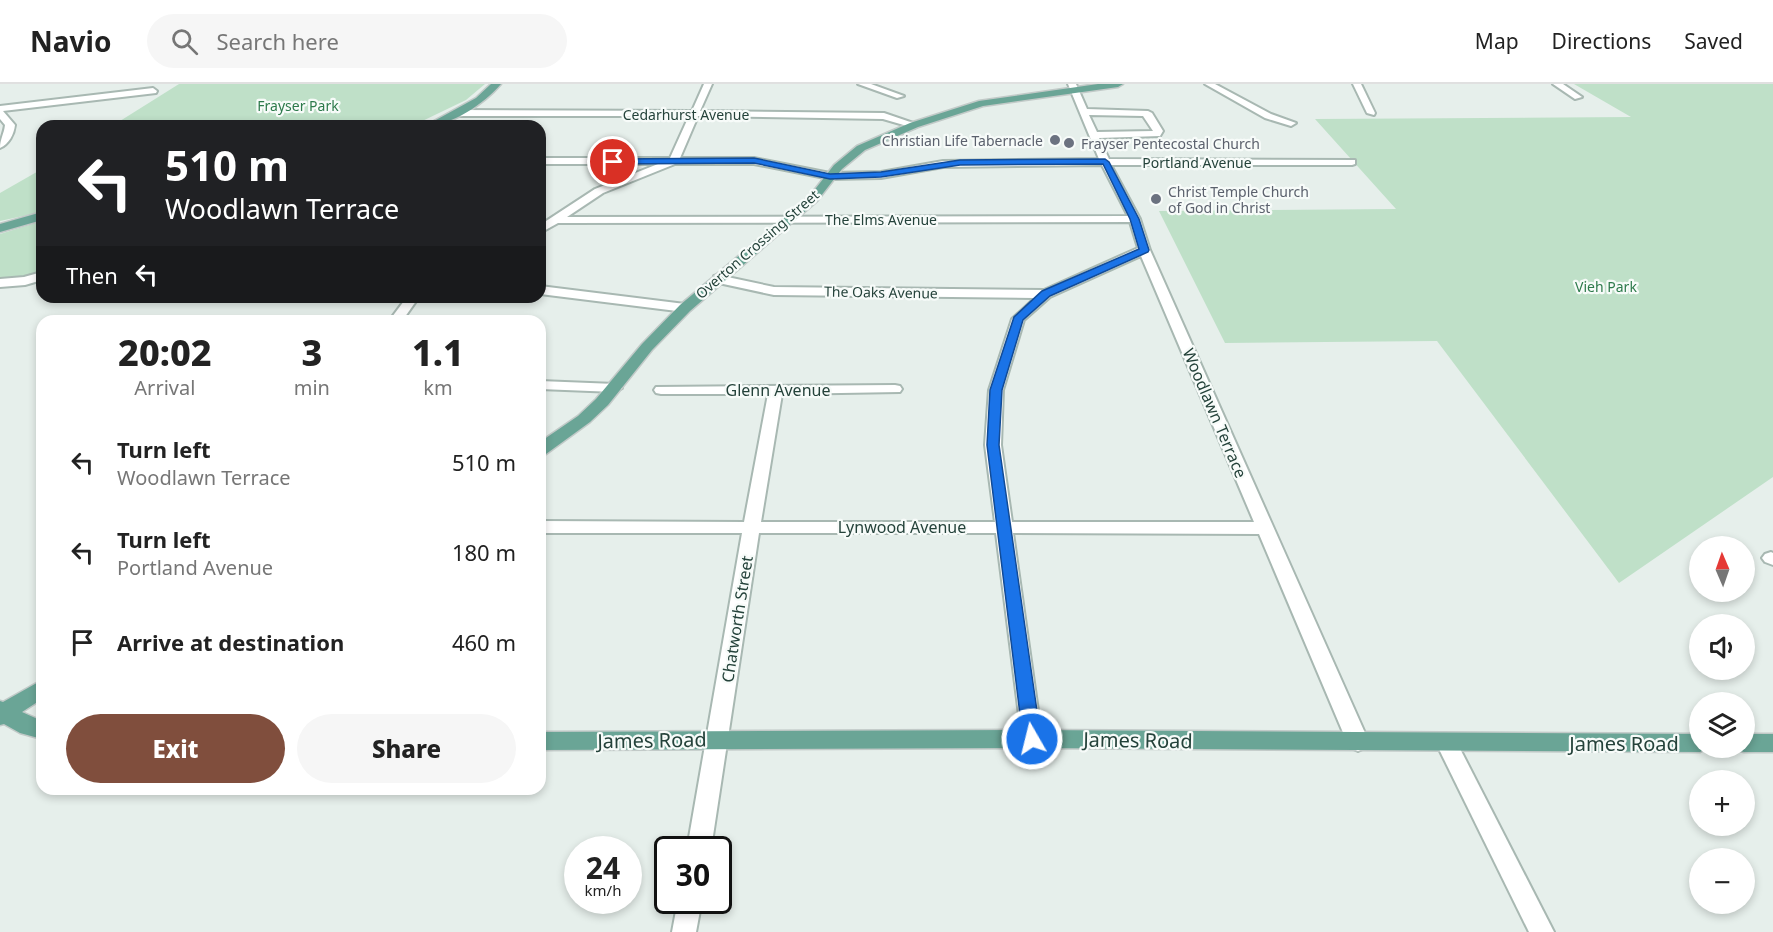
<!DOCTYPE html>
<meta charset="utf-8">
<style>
body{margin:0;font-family:"Noto Sans",sans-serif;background:#f6f6f6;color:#222;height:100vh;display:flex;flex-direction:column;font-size:22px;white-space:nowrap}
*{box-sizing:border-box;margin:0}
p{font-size:20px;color:#767676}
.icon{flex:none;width:33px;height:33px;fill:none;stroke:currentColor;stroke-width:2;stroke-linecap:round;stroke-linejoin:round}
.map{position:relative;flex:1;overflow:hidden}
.panel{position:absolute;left:36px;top:231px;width:510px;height:480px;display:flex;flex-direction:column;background:#fff;border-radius:18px;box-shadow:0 3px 9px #0003}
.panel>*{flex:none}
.hud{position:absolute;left:36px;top:36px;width:510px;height:183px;border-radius:18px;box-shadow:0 3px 9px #0003;background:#202124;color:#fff;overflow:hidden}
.needle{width:39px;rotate:358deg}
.controls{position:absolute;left:1689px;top:452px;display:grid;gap:12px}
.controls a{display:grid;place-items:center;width:66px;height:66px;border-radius:50%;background:#fff;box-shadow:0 3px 9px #0003;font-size:30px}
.speed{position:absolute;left:564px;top:752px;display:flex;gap:12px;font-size:30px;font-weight:700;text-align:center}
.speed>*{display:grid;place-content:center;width:78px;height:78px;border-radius:50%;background:#fff;box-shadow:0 3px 9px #0003;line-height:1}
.speed small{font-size:15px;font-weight:400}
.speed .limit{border:3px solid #111;border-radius:9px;background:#fff;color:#111}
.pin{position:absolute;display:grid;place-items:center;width:51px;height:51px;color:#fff;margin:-26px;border:3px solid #fff;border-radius:50%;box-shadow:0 2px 6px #0007}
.me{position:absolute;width:66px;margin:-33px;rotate:352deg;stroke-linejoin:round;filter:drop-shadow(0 0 4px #0008)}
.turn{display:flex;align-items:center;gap:21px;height:126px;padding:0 30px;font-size:27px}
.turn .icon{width:78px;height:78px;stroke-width:2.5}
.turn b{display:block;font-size:42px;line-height:51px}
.then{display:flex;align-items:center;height:57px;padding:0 30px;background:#0003;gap:12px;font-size:22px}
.eta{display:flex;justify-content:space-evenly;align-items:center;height:102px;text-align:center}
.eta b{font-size:36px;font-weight:800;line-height:42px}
.primary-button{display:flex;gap:12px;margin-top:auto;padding:12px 30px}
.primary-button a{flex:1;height:69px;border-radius:36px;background:#804e3d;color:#fff;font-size:24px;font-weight:800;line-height:69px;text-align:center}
.primary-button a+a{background:#f6f6f6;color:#222}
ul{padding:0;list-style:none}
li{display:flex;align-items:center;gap:18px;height:90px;padding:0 30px}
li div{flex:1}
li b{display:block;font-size:22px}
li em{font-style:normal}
header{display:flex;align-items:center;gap:36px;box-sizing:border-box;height:84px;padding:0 30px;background:#fff;border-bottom:2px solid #e0e0e0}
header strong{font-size:28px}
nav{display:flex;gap:33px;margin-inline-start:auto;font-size:21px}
.search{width:420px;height:54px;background:#f6f6f6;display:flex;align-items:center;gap:15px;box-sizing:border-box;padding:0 21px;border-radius:33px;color:#767676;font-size:22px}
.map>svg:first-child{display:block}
.green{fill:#bfe0c8}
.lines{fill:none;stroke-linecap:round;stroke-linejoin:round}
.minor-casing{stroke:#a8b8b2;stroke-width:4}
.major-casing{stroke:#c2cac8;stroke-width:3}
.minor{fill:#fff;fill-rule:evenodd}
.major{fill:#6aa596;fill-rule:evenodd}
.route{fill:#1a73e8;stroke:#114b97;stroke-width:1.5}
.worship-dot{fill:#6b7280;stroke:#f7fbf9;stroke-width:2}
.labels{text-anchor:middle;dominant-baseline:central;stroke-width:4.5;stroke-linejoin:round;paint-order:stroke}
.far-park-label{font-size:14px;fill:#2d7a4b;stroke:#f7fbf9}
.far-street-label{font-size:14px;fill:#24423a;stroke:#f7fbf9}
.far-worship-label{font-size:14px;fill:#5b616d;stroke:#f7fbf9;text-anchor:start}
.street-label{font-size:16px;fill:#24423a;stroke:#f7fbf9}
.near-street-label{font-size:20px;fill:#24423a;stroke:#f7fbf9}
</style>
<header>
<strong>Navio</strong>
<div class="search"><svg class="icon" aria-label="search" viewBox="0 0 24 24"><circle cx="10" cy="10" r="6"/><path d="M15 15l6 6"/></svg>Search here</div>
<nav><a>Map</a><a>Directions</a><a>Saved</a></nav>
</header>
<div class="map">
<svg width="1773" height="848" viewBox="0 0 1773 848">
<rect width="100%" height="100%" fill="#e6efeb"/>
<!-- green -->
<g class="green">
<polygon points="179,0 485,0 466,16 412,42 112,42"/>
<polygon points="1574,0 1773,0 1773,393 1619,499 1437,257 1225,259 1159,127 1396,125 1315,35 1631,33"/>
<polygon points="42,85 42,128 0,137 0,109"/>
<polygon points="42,137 42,190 27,195 0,196 0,150"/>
</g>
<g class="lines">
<defs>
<g id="minor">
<path d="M704,0h8l-12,27 184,2 35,12 -5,3 -31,-9 -185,-3 -18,42h74l76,15 51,-1 62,-11 156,-2 -31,-75h8l11,25 61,2 4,2 11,18 -3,5 -61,2 10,21 246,1v4l-3,1h-241l29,54 10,31 219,492 -4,6 -7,3 -7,-3 -4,-6 -88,-208 -246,-1 29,206 -3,6 -7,3 -7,-3 -3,-6 -26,-206h-237l-48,316h-24l55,-316h-202v-12l204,1 24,-128h-107l-5,-1 -2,-3 2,-3 239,-2 5,1 2,3 -2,3 -118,2 -21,128h234l-10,-77 4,-55 23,-71 23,-21 -261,-3 -60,-13v-6l4,-1 56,12 270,3 94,-42 -8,-26 -572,1 -18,10v-8l55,-36 63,-25h-118v-6h130l19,-42h-231l-4,-3 4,-3 234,1zM1089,31l54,1 10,15 -56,1zM675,80h79l76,15 51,-1 62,-11 159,-2 26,51 -561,1 36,-24zM1141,172l113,266h-242l-11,-77 2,-55 21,-70 26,-23z"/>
<polygon points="858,0 871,0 904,12 897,14"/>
<polygon points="1205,0 1215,0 1271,30 1296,39 1291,42 1265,34"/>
<polygon points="1353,0 1361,0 1375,29 1374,31 1367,29"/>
<polygon points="1553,0 1563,0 1582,13 1575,15"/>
<path d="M153,4l4,3 -1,2 -153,18 12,14c-1,9 -6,19 -15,23 0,-9 4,-14 5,-23l-5,-6v-13z"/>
<polygon points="42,188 42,196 25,201 0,203 0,195 24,193"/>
<polygon points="540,202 685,220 691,224 685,228 540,210"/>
<polygon points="407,213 419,213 402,237 389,237"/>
<polygon points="540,297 615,300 622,304 615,308 540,305"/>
<polygon points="1771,468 1773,469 1773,481 1765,478 1762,474 1765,470"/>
<polygon points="1447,650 1454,653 1554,848 1529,848 1436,659 1440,653"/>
<polygon points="678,816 702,816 696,848 672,848"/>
</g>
<g id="major">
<path d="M491,0h10c-17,20 -50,42 -76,42l51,-28z"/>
<polygon points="1098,0 1123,0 1118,3 983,22 918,43 865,66 842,85 817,117 690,227 652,266 608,321 590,338 546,370 540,371 540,358 578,332 596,315 642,260 680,221 809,113 834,81 857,62 910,39 979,17"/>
<polygon points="42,128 42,136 0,148 0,140"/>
<polygon points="42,596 42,615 22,628 42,637 42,655 20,649 4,640 0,641 0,617 3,618"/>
<polygon points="1032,646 1700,650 1700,663 1709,663 1700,668 1032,664 540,666 540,648"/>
<polygon points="1744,650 1773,650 1773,668 1744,668 1736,666 1735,663 1744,663"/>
</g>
</defs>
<!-- minor casing -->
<use href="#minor" class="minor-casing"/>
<!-- major casing -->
<use href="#major" class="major-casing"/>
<!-- minor -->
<use href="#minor" class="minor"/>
<!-- major -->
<use href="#major" class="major"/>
</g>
<!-- route -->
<polygon class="route" points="754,74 830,90 881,88 960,76 1105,75 1109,78 1139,135 1149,166 1148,168 1050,212 1023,236 1002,306 999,361 1041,655 1038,660 1032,662 1026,660 1023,655 987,361 990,306 1014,233 1042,207 1139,165 1130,135 1103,80 960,81 881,93 830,95 754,79 613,80 609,78 613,75"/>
<!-- markers -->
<g class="worship-dot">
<circle cx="1055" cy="56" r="6"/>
<circle cx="1069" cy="59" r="6"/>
<circle cx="1156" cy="115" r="6"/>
</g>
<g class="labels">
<!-- far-park labels -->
<g class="far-park-label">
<text x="298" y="21">Frayser Park</text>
<text x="1606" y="202">Vieh Park</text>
</g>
<!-- far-street labels -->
<g class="far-street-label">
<text x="686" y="30">Cedarhurst Avenue</text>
<text x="1197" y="78">Portland Avenue</text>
<text x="881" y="135">The Elms Avenue</text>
<text transform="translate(757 160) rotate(-41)">Overton Crossing Street</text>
<text transform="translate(881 208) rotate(1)">The Oaks Avenue</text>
</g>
<!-- far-worship labels -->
<g class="far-worship-label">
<text x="1043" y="56" text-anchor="end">Christian Life Tabernacle</text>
<text x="1081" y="59">Frayser Pentecostal Church</text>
<text x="1168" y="107">Christ Temple Church<tspan x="1168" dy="16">of God in Christ</tspan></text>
</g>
<!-- street labels -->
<g class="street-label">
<text x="778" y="306">Glenn Avenue</text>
<text transform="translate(1215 329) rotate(67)">Woodlawn Terrace</text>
<text x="902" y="443">Lynwood Avenue</text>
<text transform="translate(737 535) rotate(-81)">Chatworth Street</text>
</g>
<!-- near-street labels -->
<g class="near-street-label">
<text transform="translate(652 656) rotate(-1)">James Road</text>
<text transform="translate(1138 656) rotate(1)">James Road</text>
<text x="1624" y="659">James Road</text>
</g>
</g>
</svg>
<div class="controls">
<a><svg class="needle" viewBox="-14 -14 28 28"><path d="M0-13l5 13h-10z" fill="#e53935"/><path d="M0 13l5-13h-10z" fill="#767676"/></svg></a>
<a><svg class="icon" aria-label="sound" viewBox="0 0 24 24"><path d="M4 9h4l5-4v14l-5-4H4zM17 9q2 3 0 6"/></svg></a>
<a><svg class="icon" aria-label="layers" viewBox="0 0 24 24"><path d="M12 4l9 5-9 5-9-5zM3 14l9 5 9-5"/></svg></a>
<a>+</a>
<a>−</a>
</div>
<div class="speed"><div>24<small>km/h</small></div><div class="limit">30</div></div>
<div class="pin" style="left:613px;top:78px;background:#d93025"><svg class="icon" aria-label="arrive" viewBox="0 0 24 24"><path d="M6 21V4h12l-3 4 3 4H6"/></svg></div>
<svg class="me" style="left:1032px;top:655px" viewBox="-20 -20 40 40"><circle r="17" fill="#1a73e8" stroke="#fff" stroke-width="3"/><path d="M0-11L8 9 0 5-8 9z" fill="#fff"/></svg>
<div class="hud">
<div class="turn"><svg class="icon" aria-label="left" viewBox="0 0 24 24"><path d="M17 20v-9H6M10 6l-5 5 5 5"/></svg><div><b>510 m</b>Woodlawn Terrace</div></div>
<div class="then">Then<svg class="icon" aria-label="left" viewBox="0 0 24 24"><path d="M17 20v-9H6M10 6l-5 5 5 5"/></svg></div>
</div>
<section class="panel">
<div class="eta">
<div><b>20:02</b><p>Arrival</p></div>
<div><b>3</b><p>min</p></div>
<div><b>1.1</b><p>km</p></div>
</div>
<ul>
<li><svg class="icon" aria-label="left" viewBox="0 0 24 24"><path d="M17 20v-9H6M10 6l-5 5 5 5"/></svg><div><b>Turn left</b><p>Woodlawn Terrace</p></div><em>510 m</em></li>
<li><svg class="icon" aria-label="left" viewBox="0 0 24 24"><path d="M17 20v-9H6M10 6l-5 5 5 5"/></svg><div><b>Turn left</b><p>Portland Avenue</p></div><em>180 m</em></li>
<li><svg class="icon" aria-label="arrive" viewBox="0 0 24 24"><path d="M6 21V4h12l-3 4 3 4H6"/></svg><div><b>Arrive at destination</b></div><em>460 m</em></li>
</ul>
<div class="primary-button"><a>Exit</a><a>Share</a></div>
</section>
</div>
